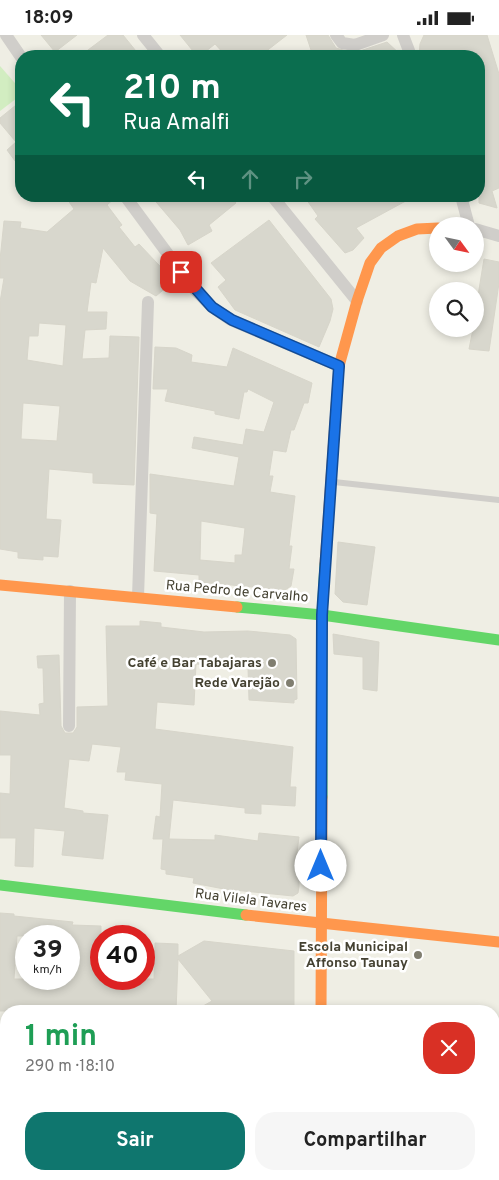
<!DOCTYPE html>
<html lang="pt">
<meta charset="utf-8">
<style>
body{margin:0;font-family:Overpass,sans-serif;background:#f6f6f6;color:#222;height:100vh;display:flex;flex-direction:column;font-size:19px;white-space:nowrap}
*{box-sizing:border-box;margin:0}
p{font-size:16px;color:#767676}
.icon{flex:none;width:28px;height:28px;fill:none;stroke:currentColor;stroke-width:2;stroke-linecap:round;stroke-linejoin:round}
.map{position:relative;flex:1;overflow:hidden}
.side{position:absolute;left:0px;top:970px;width:500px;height:175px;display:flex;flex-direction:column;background:#fff;border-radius:20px 20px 0 0;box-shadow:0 2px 8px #0003}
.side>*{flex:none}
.hud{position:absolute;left:15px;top:15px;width:470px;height:152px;border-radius:20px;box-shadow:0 2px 8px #0003;background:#0b6e4f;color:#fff;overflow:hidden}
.needle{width:32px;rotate:123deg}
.controls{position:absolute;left:429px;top:182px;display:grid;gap:10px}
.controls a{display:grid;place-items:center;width:55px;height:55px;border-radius:50%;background:#fff;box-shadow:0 2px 8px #0003;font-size:25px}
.speed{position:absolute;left:15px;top:890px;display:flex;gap:10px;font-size:25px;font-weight:700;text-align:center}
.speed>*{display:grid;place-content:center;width:65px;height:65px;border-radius:50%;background:#fff;box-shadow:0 2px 8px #0003;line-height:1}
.speed small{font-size:12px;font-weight:400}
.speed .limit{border:8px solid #d22;background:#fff;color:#111}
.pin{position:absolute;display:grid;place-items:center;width:42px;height:42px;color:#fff;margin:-21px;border-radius:10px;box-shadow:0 2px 8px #0006}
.me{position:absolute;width:55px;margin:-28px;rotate:0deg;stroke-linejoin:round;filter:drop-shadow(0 0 4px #0008)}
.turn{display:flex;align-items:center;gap:18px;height:105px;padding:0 25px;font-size:22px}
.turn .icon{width:65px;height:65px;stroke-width:2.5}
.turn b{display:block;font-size:35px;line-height:42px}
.lanes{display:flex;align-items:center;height:48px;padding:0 25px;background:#0003;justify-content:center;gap:25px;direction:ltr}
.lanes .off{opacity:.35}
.round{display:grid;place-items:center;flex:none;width:52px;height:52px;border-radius:20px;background:#f6f6f6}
.headline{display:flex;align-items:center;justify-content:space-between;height:85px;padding:0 25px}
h1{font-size:30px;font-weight:700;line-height:38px;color:#1e9e55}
.cta{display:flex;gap:10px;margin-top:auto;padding:10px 25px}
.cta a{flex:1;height:58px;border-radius:20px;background:#0f766e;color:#fff;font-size:20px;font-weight:700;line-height:58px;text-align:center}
.cta a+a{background:#f6f6f6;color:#222}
.status{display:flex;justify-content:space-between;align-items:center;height:35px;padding:0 25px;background:#fff;direction:ltr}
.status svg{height:14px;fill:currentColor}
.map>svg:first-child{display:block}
.green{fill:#d2edc1}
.building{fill:#d8d7cd;stroke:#d7d5ca;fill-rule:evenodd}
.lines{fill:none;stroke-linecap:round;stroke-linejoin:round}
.lane{stroke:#d0ceca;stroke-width:6}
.street{stroke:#d0ceca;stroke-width:12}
.fast{stroke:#63d668;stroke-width:11}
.slow{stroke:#ff974d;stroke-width:11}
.route-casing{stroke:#114b97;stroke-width:12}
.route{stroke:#1a73e8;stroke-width:9}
.poi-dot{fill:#807e70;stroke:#fff;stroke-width:2}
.labels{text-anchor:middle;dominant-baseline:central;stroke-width:5;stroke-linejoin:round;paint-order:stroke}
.street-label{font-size:14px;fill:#444131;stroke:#fff}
.poi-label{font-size:14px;font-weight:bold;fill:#444131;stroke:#fff;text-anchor:end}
</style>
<div class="status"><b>18:09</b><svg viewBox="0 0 49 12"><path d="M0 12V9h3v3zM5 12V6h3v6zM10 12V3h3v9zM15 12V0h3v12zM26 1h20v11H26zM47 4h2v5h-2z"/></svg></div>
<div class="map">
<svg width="499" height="1145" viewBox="0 0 499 1145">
<rect width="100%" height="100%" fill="#efeee4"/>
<!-- green -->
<polygon class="green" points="0,31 21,55 21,60 0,76"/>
<!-- building -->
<g class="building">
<polygon points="41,0 77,0 55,17"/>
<polygon points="108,0 123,0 140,21 80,21"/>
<polygon points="180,0 287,0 260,21 226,21 215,9 200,21 197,21"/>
<polygon points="306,0 328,0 336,13 354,18 387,7 402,21 313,21"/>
<polygon points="424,0 487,0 499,39 499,153 492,156 497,173 479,168 479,21 419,21 420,9"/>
<polygon points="21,66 21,134 7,115 16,107 0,88 0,83"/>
<path d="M65,161h52l-10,9 15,20 -3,2 16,20 4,-3 35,37 -18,15 -26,-15 -27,-33 -7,35 -5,-1 -4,30h20l-1,17 -21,1 -3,29 27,-1 1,-22 29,1 -5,148 -41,-2v-10l-44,-4 -3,50 15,1 -3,37 -15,-1v4l-25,-2v-6l-18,-3v-247l4,-24h-4v-18l4,-39 17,1 -1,6 27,4 27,-23zM39,288l27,2 -3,41 -36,-6 2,-24h9zM23,368l37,3 -3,35 -36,-2z"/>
<polygon points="151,161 230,161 236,168 209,190 212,196 188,210 180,195"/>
<polygon points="304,161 415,161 356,193 364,203 353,215 345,218 315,184 318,181"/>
<polygon points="269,185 331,264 333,274 330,286 319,312 235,275 218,252 226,245 211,228"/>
<polygon points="484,224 499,227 499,248 489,316 469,314 473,294 475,294 475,279"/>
<path d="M155,312l21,1 16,7 -1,7 36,5 6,-19 79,35 -4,20h-4l-10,27h-3l-5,22 -13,-2 -4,26h4l-3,16 25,4 -6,50h3l-3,23h5l-3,17 -6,4 -86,-8v-7l-45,-4 3,-57 -7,-1v-39l84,12 5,-29 -47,-9 2,-11 49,8 3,-16 18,3 10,-30 -26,-13 -1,3h-3l-5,27 -24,-5v-3l-50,-10 3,-12h-15zM201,486l44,7 -3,27h-7v8l-35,-3z"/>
<polygon points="338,507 375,512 367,570 343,567 335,559"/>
<polygon points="140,586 161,588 161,592 204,597 248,596 290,600 296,604 297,664 294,665 294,668 249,665 248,632 196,629 194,670 157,667 155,694 293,712 290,752 296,752 295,771 261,769 261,779 245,778 245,773 173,765 169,804 215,805 215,800 258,806 259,798 299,802 295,833 299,833 299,851 298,858 293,861 224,854 193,848 194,843 166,839 166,835 161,834 163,804 153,804 156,781 160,782 162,749 125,745 126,737 117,737 121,712 92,709 89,726 69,724 64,773 83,776 83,778 108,780 103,824 62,820 65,796 34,793 33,832 15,831 16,803 0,803 0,758 10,759 11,720 0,720 0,676 40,680 39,669 44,668 43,633 38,633 37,621 59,620 61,691 65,698 73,698 77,692 77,672 108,671 106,591 140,591"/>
<polygon points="333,599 379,607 377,656 363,654 363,622 334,619"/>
<path d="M0,878l14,1v2l59,6 -1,3 29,1v53h53l1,-36 23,1v12l26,-15 90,10v60h-100l18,-10 -34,-42 -2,52h-176zM17,901h52v11l6,1 -1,31h-60z"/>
</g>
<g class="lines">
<!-- lane -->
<polyline class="lane" points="334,447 499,465"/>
<!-- street -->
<g class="street">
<polyline points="6,0 21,22"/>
<polyline points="143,0 160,21"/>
<polyline points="336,0 342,8 355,10 383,0"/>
<polyline points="403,0 411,21"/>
<polyline points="125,161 193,253 212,272 231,285 339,331"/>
<polyline points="272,161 357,266"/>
<polyline points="461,161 469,191"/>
<polyline points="475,194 499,201"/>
<polyline points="138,562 148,267"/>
<polyline points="69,691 70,556"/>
<polyline points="494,1119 499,1118"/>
<polyline points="321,1145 321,1139"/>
<polyline points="375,1145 404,1139"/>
</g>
<!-- fast -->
<g class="fast">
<polyline points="237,572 322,580 499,605"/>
<polyline points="322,762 322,580 325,529"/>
<polyline points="0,850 246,880"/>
</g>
<!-- slow -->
<g class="slow">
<polyline points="325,529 339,331 357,266 370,228 381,213 398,201 417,194 438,193"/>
<polyline points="0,550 237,572"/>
<polyline points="246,880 499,907"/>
<polyline points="321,976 322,762"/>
</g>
</g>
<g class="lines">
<defs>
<polyline id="route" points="181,237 212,272 232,285 339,331 322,580 321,831"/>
</defs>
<!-- route casing -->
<use href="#route" class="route-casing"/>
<!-- route -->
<use href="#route" class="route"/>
</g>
<!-- markers -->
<g class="poi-dot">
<circle cx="272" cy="628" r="5"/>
<circle cx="290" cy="648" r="5"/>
<circle cx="418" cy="920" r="5"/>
</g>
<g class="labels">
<!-- street labels -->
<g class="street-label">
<text transform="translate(237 557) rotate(5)">Rua Pedro de Carvalho</text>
<text transform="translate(251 866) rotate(7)">Rua Vilela Tavares</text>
</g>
<!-- poi labels -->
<g class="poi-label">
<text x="262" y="628">Café e Bar Tabajaras</text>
<text x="280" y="648">Rede Varejão</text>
<text x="408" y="912">Escola Municipal<tspan x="408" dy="16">Affonso Taunay</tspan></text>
</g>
</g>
</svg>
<div class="controls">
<a><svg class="needle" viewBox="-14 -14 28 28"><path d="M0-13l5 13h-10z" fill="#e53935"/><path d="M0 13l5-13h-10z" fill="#767676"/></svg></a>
<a><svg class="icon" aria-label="search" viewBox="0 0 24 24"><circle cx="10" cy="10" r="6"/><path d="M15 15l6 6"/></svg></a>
</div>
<div class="speed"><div>39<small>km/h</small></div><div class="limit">40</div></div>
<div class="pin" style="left:181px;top:237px;background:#d93025"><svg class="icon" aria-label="arrive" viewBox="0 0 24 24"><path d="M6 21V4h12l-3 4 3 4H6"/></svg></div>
<svg class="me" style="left:321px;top:831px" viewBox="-20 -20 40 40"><circle r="19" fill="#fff"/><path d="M0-13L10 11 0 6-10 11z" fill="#1a73e8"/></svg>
<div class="hud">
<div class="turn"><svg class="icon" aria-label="left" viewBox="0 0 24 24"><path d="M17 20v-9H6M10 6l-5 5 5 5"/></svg><div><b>210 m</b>Rua Amalfi</div></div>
<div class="lanes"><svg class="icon" aria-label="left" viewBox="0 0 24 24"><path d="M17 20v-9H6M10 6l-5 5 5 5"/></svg><svg class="icon off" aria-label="ahead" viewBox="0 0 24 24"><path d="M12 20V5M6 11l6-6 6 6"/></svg><svg class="icon off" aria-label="right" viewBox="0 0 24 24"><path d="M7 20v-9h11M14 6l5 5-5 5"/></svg></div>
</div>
<section class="side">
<div class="headline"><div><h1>1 min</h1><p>290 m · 18:10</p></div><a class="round" style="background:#d93025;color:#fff"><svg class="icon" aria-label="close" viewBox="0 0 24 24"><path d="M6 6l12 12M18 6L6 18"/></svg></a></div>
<div class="cta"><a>Sair</a><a>Compartilhar</a></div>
</section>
</div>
